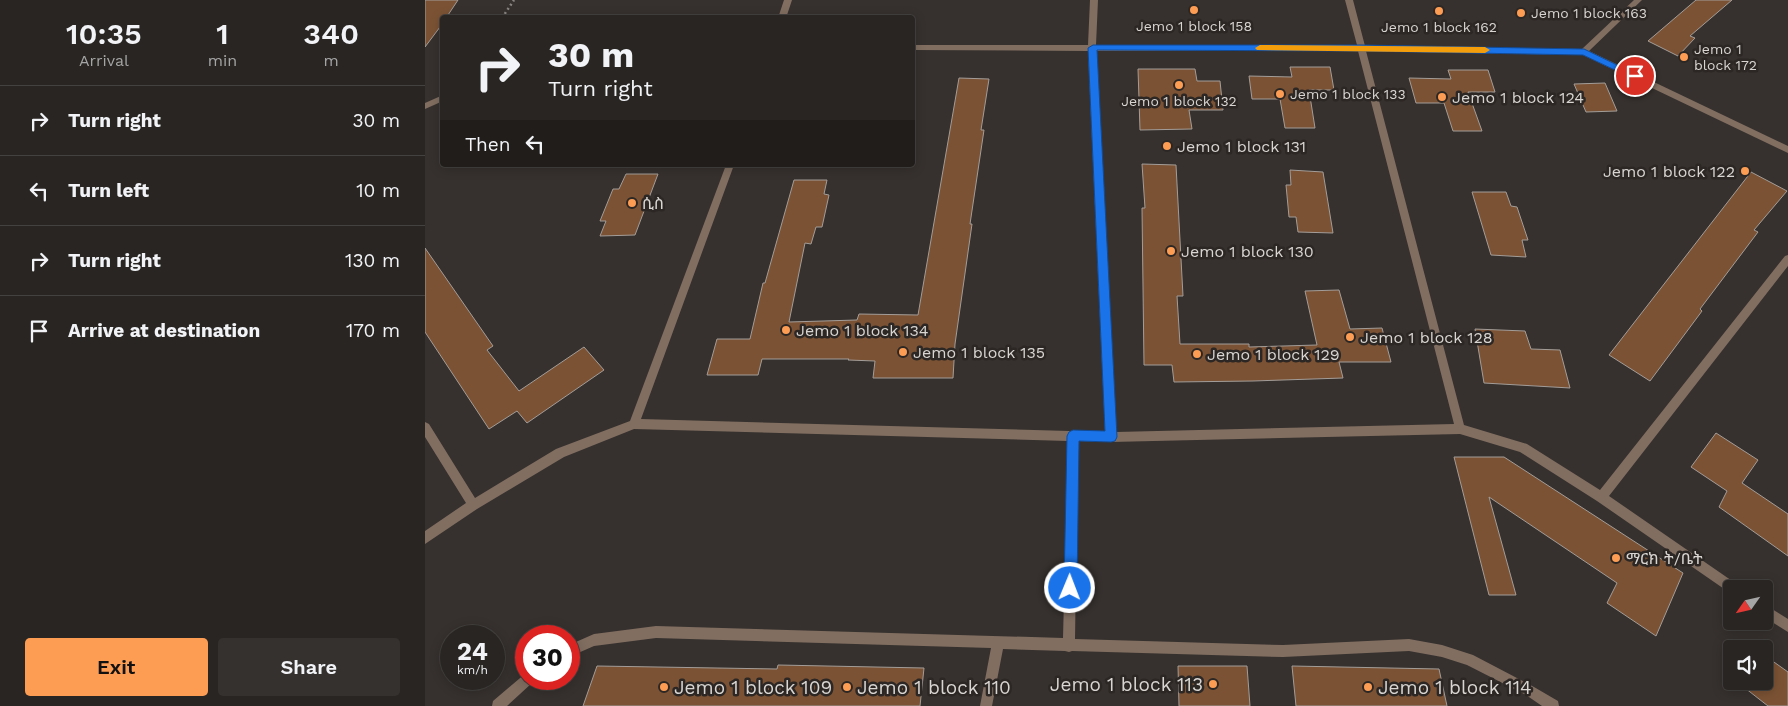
<!DOCTYPE html>
<meta charset="utf-8">
<style>
body{margin:0;font-family:"Work Sans","Noto Sans Ethiopic",sans-serif;background:#34312f;color:#f1f3f6;height:100vh;display:flex;flex-direction:column;font-size:19px;white-space:nowrap}
*{box-sizing:border-box;margin:0}
p{font-size:16px;color:#a5a5a5}
.icon{flex:none;width:28px;height:28px;fill:none;stroke:currentColor;stroke-width:2;stroke-linecap:round;stroke-linejoin:round}
.map{position:relative;flex:1;overflow:hidden}
.sheet{display:flex;flex-direction:column;background:#282522;width:425px}
.sheet>*{flex:none}
.guide{position:absolute;left:15px;top:15px;width:475px;height:152px;border-radius:5px;box-shadow:0 2px 12px #0003,0 0 0 1px #444240;background:#282522;color:#f1f3f6;overflow:hidden}
.needle{width:32px;rotate:236deg}
.controls{position:absolute;left:1298px;top:580px;display:grid;gap:10px}
.controls a{display:grid;place-items:center;width:50px;height:50px;border-radius:5px;background:#282522;box-shadow:0 2px 12px #0003,0 0 0 1px #444240;font-size:25px}
.speed{position:absolute;left:15px;top:625px;display:flex;gap:10px;font-size:25px;font-weight:700;text-align:center}
.speed>*{display:grid;place-content:center;width:65px;height:65px;border-radius:50%;background:#282522;box-shadow:0 2px 12px #0003,0 0 0 1px #444240;line-height:1}
.speed small{font-size:12px;font-weight:400}
.speed .limit{border:8px solid #d22;background:#fff;color:#111}
.pin{position:absolute;display:grid;place-items:center;width:42px;height:42px;color:#fff;margin:-21px;border:2px solid #fff;border-radius:50%;box-shadow:0 1px 5px #0007}
.me{position:absolute;width:55px;margin:-28px;rotate:1deg;stroke-linejoin:round;filter:drop-shadow(0 0 4px #0008)}
.turn{display:flex;align-items:center;gap:18px;height:105px;padding:0 25px;font-size:22px}
.turn .icon{width:65px;height:65px;stroke-width:2.5}
.turn b{display:block;font-size:35px;line-height:42px}
.then{display:flex;align-items:center;height:48px;padding:0 25px;background:#0003;gap:10px;font-size:19px}
.eta{display:flex;justify-content:space-evenly;align-items:center;height:85px;text-align:center}
.eta b{font-size:30px;font-weight:600;line-height:35px}
.button{display:flex;gap:10px;margin-top:auto;padding:10px 25px}
.button a{flex:1;height:58px;border-radius:5px;background:#fd9d54;color:#111;font-size:20px;font-weight:600;line-height:58px;text-align:center}
.button a+a{background:#34312f;color:#f1f3f6}
ul{padding:0;list-style:none}
li{display:flex;align-items:center;gap:15px;height:70px;padding:0 25px;border-top:1px solid #444240}
li div{flex:1}
li b{display:block;font-size:19px}
li em{font-style:normal}
main{display:flex;flex:1;min-height:0}
.map>svg:first-child{display:block}
.building{fill:#7b5234;stroke:#a39d99}
.lines{fill:none;stroke-linecap:round;stroke-linejoin:round}
.path{stroke:#8a8683;stroke-width:2.5;stroke-dasharray:2 3;stroke-linecap:butt}
.street{fill:#816e61;fill-rule:evenodd}
.route{fill:#1a73e8;stroke:#114b97}
.slow{fill:#f59e0b}
.poi-dot{fill:#fd9d54;stroke:#2c2724;stroke-width:2}
.labels{text-anchor:middle;dominant-baseline:central;stroke-width:5;stroke-linejoin:round;paint-order:stroke}
.far-poi-label{font-size:14px;fill:#d8d5d2;stroke:#2c2724;text-anchor:start}
.poi-label{font-size:16px;fill:#d8d5d2;stroke:#2c2724;text-anchor:start}
.near-poi-label{font-size:19px;fill:#d8d5d2;stroke:#2c2724;text-anchor:start}
</style>
<main>
<section class="sheet">
<div class="eta">
<div><b>10:35</b><p>Arrival</p></div>
<div><b>1</b><p>min</p></div>
<div><b>340</b><p>m</p></div>
</div>
<ul>
<li><svg class="icon" aria-label="right" viewBox="0 0 24 24"><path d="M7 20v-9h11M14 6l5 5-5 5"/></svg><div><b>Turn right</b></div><em>30 m</em></li>
<li><svg class="icon" aria-label="left" viewBox="0 0 24 24"><path d="M17 20v-9H6M10 6l-5 5 5 5"/></svg><div><b>Turn left</b></div><em>10 m</em></li>
<li><svg class="icon" aria-label="right" viewBox="0 0 24 24"><path d="M7 20v-9h11M14 6l5 5-5 5"/></svg><div><b>Turn right</b></div><em>130 m</em></li>
<li><svg class="icon" aria-label="arrive" viewBox="0 0 24 24"><path d="M6 21V4h12l-3 4 3 4H6"/></svg><div><b>Arrive at destination</b></div><em>170 m</em></li>
</ul>
<div class="button"><a>Exit</a><a>Share</a></div>
</section>
<div class="map">
<svg width="1363" height="706" viewBox="0 0 1363 706">
<rect width="100%" height="100%" fill="#36312e"/>
<!-- building -->
<g class="building">
<polygon points="0,0 33,0 21,18 18,18 18,23 0,47"/>
<polygon points="1271,0 1307,0 1265,36 1270,38 1253,56 1223,41"/>
<polygon points="865,67 905,67 909,90 884,90 890,128 860,128 855,99 827,99 824,76 867,77"/>
<polygon points="713,69 770,69 772,81 795,81 798,110 764,110 767,129 715,130"/>
<polygon points="1023,70 1063,70 1070,92 1043,92 1057,131 1028,131 1019,103 991,103 984,78 1026,79"/>
<polygon points="534,78 564,79 556,130 559,130 545,224 547,224 530,344 528,378 448,378 450,361 423,360 424,359 337,359 333,375 282,375 292,339 325,339 338,283 340,283 369,180 402,180 399,194 404,195 397,227 391,227 386,244 380,243 364,322 432,320 434,314 493,315"/>
<polygon points="1180,83 1192,111 1161,112 1149,84"/>
<polygon points="717,164 751,165 758,296 752,296 755,344 824,344 824,347 892,345 880,291 914,290 925,329 957,328 966,362 914,362 918,378 828,381 749,382 747,365 719,365 717,208 720,208"/>
<polygon points="865,170 898,172 908,233 873,232 871,217 864,217 861,185 866,185"/>
<polygon points="1326,172 1362,191 1329,230 1333,232 1275,309 1277,311 1225,381 1184,355"/>
<polygon points="201,174 233,174 210,235 175,236 181,221 175,221 188,189 194,189"/>
<polygon points="1047,192 1081,192 1086,206 1092,207 1103,240 1097,240 1101,257 1066,255"/>
<polygon points="0,248 68,346 62,350 94,391 159,347 179,370 102,423 92,411 64,429 0,332"/>
<polygon points="1050,329 1100,331 1106,349 1135,350 1145,388 1059,383"/>
<polygon points="1291,433 1333,460 1317,483 1363,514 1363,556 1294,507 1302,491 1266,467"/>
<polygon points="1029,457 1079,457 1258,573 1231,636 1182,603 1192,583 1064,497 1091,595 1064,595"/>
<polygon points="1339,655 1363,672 1363,706 1343,706 1311,681 1339,681"/>
<polygon points="353,665 499,668 495,706 158,706 172,666 352,669"/>
<polygon points="753,666 822,666 825,706 754,706"/>
<polygon points="867,666 1014,669 1022,706 871,706"/>
</g>
<g class="lines">
<!-- path -->
<polyline class="path" points="77,18 89,0"/>
<!-- street -->
<g class="street">
<polygon points="359,0 367,0 361,18 353,18"/>
<path d="M665,0h8l-2,45h261l-12,-45h8l12,46 217,3 52,-49h8l-53,51 199,95v7l-205,-98 -217,-4 98,374 63,19 73,46 185,-234 3,-1v11l-179,230 129,89 2,4h-9v5l-1,-1 -133,-92 -77,-49 -60,-18 -349,8 -33,-1 -3,198 208,6 126,-6 33,6 31,10 61,32 24,14 1,5h-17l-16,-11 -59,-30 -25,-8 -33,-6 -126,6 -211,-6 -3,1 -4,-1 -62,-2 -11,57h-12l11,-58 -335,-10 -62,8 -25,11v-12l25,-11 62,-8 407,12 5,-197 -434,-12 -70,28 -87,52 -52,35v-13l41,-28 -41,-66v-15l4,2 46,74 81,-49 74,-28 96,-256h8l-93,254 464,13 -17,-381 -175,-1v-5h175zM671,51h262l96,373 -338,8z"/>
<polygon points="18,95 18,101 0,109 0,103"/>
<polygon points="1339,604 1363,619 1363,632 1339,617"/>
<polygon points="101,673 101,679 109,679 107,683 82,706 67,706 68,701"/>
</g>
</g>
<!-- route -->
<polygon class="route" points="668,45 936,45 1159,49 1215,76 1213,78 1207,78 1158,55 936,51 672,50 692,437 690,441 686,442 654,441 652,588 650,593 645,595 641,593 639,588 642,436 644,432 648,430 680,431 663,48"/>
<!-- slow -->
<polygon class="slow" points="835,45 1060,47 1065,50 1060,53 832,50 830,48"/>
<!-- markers -->
<g class="poi-dot">
<circle cx="769" cy="10" r="5"/>
<circle cx="1014" cy="11" r="5"/>
<circle cx="1096" cy="13" r="5"/>
<circle cx="1259" cy="57" r="5"/>
<circle cx="754" cy="85" r="5"/>
<circle cx="855" cy="94" r="5"/>
<circle cx="1017" cy="97" r="5"/>
<circle cx="742" cy="146" r="5"/>
<circle cx="1320" cy="171" r="5"/>
<circle cx="207" cy="203" r="5"/>
<circle cx="746" cy="251" r="5"/>
<circle cx="361" cy="330" r="5"/>
<circle cx="925" cy="337" r="5"/>
<circle cx="478" cy="352" r="5"/>
<circle cx="772" cy="354" r="5"/>
<circle cx="1191" cy="558" r="5"/>
<circle cx="788" cy="684" r="5"/>
<circle cx="239" cy="687" r="5"/>
<circle cx="422" cy="687" r="5"/>
<circle cx="943" cy="687" r="5"/>
</g>
<g class="labels">
<!-- far-poi labels -->
<g class="far-poi-label">
<text x="1106" y="13">Jemo 1 block 163</text>
<text x="769" y="26" text-anchor="middle">Jemo 1 block 158</text>
<text x="1014" y="27" text-anchor="middle">Jemo 1 block 162</text>
<text x="1269" y="49">Jemo 1<tspan x="1269" dy="16">block 172</tspan></text>
<text x="865" y="94">Jemo 1 block 133</text>
<text x="754" y="101" text-anchor="middle">Jemo 1 block 132</text>
</g>
<!-- poi labels -->
<g class="poi-label">
<text x="1027" y="97">Jemo 1 block 124</text>
<text x="752" y="146">Jemo 1 block 131</text>
<text x="1310" y="171" text-anchor="end">Jemo 1 block 122</text>
<text x="217" y="203">ሲስ</text>
<text x="756" y="251">Jemo 1 block 130</text>
<text x="371" y="330">Jemo 1 block 134</text>
<text x="935" y="337">Jemo 1 block 128</text>
<text x="488" y="352">Jemo 1 block 135</text>
<text x="782" y="354">Jemo 1 block 129</text>
<text x="1201" y="558">ማርክ ት/ቤት</text>
</g>
<!-- near-poi labels -->
<g class="near-poi-label">
<text x="778" y="684" text-anchor="end">Jemo 1 block 113</text>
<text x="249" y="687">Jemo 1 block 109</text>
<text x="432" y="687">Jemo 1 block 110</text>
<text x="953" y="687">Jemo 1 block 114</text>
</g>
</g>
</svg>
<div class="controls">
<a><svg class="needle" viewBox="-14 -14 28 28"><path d="M0-13l5 13h-10z" fill="#e53935"/><path d="M0 13l5-13h-10z" fill="#a5a5a5"/></svg></a>
<a><svg class="icon" aria-label="sound" viewBox="0 0 24 24"><path d="M4 9h4l5-4v14l-5-4H4zM17 9q2 3 0 6"/></svg></a>
</div>
<div class="speed"><div>24<small>km/h</small></div><div class="limit">30</div></div>
<div class="pin" style="left:1210px;top:76px;background:#d93025"><svg class="icon" aria-label="arrive" viewBox="0 0 24 24"><path d="M6 21V4h12l-3 4 3 4H6"/></svg></div>
<svg class="me" style="left:645px;top:588px" viewBox="-20 -20 40 40"><circle r="17" fill="#1a73e8" stroke="#fff" stroke-width="3"/><path d="M0-11L8 9 0 5-8 9z" fill="#fff"/></svg>
<div class="guide">
<div class="turn"><svg class="icon" aria-label="right" viewBox="0 0 24 24"><path d="M7 20v-9h11M14 6l5 5-5 5"/></svg><div><b>30 m</b>Turn right</div></div>
<div class="then">Then<svg class="icon" aria-label="left" viewBox="0 0 24 24"><path d="M17 20v-9H6M10 6l-5 5 5 5"/></svg></div>
</div>
</div>
</main>
